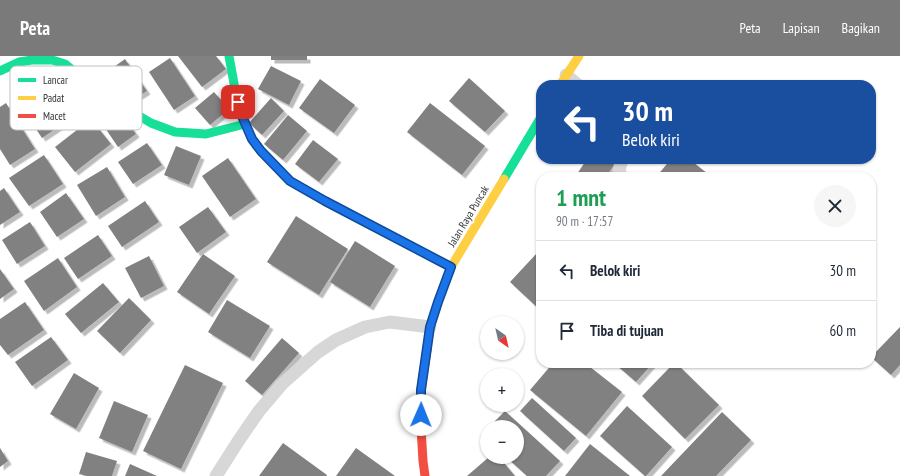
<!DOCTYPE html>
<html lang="id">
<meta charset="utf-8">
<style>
body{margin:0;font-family:"PT Sans Narrow",sans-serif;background:#f6f6f7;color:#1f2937;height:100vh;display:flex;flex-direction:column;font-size:15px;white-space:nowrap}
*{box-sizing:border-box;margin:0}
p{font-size:13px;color:#747a83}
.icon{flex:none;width:22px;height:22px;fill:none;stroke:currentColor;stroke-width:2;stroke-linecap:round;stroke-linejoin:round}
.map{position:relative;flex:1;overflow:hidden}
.side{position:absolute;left:536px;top:116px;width:340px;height:196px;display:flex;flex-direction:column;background:#fff;border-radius:16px;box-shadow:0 1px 3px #0004}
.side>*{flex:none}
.guide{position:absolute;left:536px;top:24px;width:340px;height:84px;border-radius:16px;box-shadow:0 1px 3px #0004;background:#1a4fa0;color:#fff;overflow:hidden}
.needle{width:26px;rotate:146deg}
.fabs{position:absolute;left:480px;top:260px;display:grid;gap:8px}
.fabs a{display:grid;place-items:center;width:44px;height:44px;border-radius:50%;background:#fff;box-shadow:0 1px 3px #0004;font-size:20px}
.pin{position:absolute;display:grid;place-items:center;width:34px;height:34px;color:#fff;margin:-17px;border-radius:8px;box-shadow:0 2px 6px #0006}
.me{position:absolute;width:44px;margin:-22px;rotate:1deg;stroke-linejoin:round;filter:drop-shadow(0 0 3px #0008)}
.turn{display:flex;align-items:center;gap:14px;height:84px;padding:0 20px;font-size:18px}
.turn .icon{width:52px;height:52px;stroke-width:2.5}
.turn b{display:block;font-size:28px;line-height:34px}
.round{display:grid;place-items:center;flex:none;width:42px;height:42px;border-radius:21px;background:#f6f6f7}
.overview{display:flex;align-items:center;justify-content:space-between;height:68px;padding:0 20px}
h1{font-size:24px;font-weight:700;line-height:30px;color:#1e9e55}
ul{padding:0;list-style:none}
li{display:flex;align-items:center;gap:12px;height:60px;padding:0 20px;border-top:1px solid #e0e1e3}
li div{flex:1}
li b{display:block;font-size:15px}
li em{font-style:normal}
header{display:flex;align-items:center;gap:24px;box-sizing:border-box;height:56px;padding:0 20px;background:#7a7a7a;color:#fff}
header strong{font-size:19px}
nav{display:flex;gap:22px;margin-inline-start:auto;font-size:14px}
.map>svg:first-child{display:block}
.building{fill:#818181;filter:url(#shadow)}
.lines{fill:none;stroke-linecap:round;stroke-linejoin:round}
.lane{stroke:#d7d7d7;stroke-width:13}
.fast{stroke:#16e098;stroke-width:9}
.slow{stroke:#ffcf43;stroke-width:9}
.jam{stroke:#f24e42;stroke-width:9}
.route-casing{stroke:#114b97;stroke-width:10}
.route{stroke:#1a73e8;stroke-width:7}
.labels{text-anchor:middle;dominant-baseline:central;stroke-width:4;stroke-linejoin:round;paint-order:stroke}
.street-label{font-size:11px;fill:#333;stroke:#fff}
.key{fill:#fff;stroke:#c2c2c2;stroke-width:1}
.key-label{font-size:11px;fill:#333}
</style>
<header>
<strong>Peta</strong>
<nav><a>Peta</a><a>Lapisan</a><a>Bagikan</a></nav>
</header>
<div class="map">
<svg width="900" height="420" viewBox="0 0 900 420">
<defs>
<filter id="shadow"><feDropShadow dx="3.5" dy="3.5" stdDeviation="0" flood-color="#0004"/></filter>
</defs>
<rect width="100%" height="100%" fill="#fff"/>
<!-- building -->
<g class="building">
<polygon points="178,0 216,0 226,13 202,31"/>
<rect x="271" y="0" width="36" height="4"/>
<polygon points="170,2 195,40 174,54 149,16"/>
<polygon points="125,3 147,35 125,49 104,18"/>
<polygon points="271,10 301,25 289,49 258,33"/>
<polygon points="60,19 84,54 42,82 18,46"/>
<polygon points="469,22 505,55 485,76 449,45"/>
<polygon points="320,23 355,49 334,77 299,52"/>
<polygon points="214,36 229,53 210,69 195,52"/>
<polygon points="271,42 284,55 262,79 249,67"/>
<polygon points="6,47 35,93 10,109 0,93 0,51"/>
<polygon points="430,47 485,90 462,119 407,76"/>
<polygon points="115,48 136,78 118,91 97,60"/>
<polygon points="288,59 307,75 283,104 264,88"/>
<polygon points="91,63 111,88 75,116 55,91"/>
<polygon points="313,84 338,103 319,126 295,108"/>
<polygon points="147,87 162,109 133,128 118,106"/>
<polygon points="176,90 201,100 189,129 164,119"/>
<polygon points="44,99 63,128 29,150 9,122"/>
<polygon points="228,102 256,143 230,161 202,120"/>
<polygon points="587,103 618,103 606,121 575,121"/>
<polygon points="671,103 689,103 712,121 656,121"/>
<polygon points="107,111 125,141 96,160 77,129"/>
<polygon points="4,132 20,156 0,169 0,135"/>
<polygon points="66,137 84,163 57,181 40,156"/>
<polygon points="145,145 159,166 122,191 108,170"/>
<polygon points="208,151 226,176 197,197 179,171"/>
<polygon points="296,160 348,193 319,239 267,206"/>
<polygon points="30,166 45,190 17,208 2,184"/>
<polygon points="98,179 112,200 78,223 64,202"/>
<polygon points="355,185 395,210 370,251 330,226"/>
<polygon points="537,197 541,201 541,255 510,226"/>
<polygon points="203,198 235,220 209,258 177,236"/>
<polygon points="149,200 164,230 141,242 125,212"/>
<polygon points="58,202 77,231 44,255 24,225"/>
<polygon points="0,213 14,233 0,243"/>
<polygon points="103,227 119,246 81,277 65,258"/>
<polygon points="129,242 151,264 120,297 97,275"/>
<polygon points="227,244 270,270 250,302 208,276"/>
<polygon points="25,246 44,274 8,299 0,289 0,263"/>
<polygon points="900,271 900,309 891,319 871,301"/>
<polygon points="51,281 68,304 32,330 15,306"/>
<polygon points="282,282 299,297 262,339 245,325"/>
<polygon points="553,307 585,307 622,336 586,380 530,334"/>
<polygon points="614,307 653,307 636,326"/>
<polygon points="674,307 676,307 719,349 685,383 642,340"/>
<polygon points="185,309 223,327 181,413 143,395"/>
<polygon points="74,317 99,332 76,373 50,358"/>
<polygon points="532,342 576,382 564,395 520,355"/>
<polygon points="114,345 148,359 132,396 99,382"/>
<polygon points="627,350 672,391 646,420 645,420 600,380"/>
<polygon points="505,355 560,405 546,420 527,420 506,401 517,401 517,371 489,371"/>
<polygon points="722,356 751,384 716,420 661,420"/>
<polygon points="487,374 487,383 482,379"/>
<polygon points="283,387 327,419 326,420 259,420"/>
<polygon points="590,388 630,420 565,420"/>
<polygon points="0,392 8,405 0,411"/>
<polygon points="356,392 395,420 336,420"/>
<polygon points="86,396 117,405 112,420 87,420 79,418"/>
<polygon points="489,401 499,401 515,420 467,420"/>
<polygon points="130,408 157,420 125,420"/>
</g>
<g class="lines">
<!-- lane -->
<g class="lane">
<polyline points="566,19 578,29"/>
<polyline points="622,103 619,115 622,121"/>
<polyline points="216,420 239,384 259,355 282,328 318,296 336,284 365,271 390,266 430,271"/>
</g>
<!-- fast -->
<g class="fast">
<polyline points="229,0 235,33 242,60 252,83 261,95 290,125 325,145 451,211"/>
<polyline points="0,15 19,6 32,4 52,4 65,8 99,36 151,67 175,76 206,78 245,68"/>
<polyline points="504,123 541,61"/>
</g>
<!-- slow -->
<g class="slow">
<polyline points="560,29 579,0"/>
<polyline points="427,293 430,271 438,246 451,211 504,123"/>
</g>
<!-- jam -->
<polyline class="jam" points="425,420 423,405 421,372 421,334 427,293"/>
</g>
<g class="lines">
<defs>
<polyline id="route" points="238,46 242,60 252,83 261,95 290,125 325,145 451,211 438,246 430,271 421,334 421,359"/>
</defs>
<!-- route casing -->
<use href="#route" class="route-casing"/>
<!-- route -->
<use href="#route" class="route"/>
</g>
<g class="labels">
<!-- street labels -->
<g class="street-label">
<text transform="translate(468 160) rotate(-59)">Jalan Raya Puncak</text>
</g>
</g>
<!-- legend -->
<rect x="10" y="10" width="132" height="64" rx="6" class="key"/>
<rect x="18" y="22" width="18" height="4" fill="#16e098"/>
<rect x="18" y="40" width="18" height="4" fill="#ffcf43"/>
<rect x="18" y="58" width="18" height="4" fill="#f24e42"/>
<g class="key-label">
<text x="43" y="28">Lancar</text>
<text x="43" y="46">Padat</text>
<text x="43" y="64">Macet</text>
</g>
</svg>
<div class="fabs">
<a><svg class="needle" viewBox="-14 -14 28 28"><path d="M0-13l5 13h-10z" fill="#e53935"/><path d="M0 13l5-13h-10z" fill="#747a83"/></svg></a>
<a>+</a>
<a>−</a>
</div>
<div class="pin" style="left:238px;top:46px;background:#d93025"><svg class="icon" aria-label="arrive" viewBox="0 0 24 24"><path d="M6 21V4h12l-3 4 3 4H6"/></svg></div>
<svg class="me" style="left:421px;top:359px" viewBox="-20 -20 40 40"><circle r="19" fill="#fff"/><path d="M0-13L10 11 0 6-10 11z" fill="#1a73e8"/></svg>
<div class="guide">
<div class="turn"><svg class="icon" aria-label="left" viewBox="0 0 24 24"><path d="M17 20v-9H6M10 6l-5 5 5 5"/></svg><div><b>30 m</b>Belok kiri</div></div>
</div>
<section class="side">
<div class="overview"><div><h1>1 mnt</h1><p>90 m · 17:57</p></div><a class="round"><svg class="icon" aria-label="close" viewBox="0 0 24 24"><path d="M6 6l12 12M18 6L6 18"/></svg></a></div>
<ul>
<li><svg class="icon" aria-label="left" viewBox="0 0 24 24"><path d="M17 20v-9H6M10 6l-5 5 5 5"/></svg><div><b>Belok kiri</b></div><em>30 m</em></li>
<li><svg class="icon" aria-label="arrive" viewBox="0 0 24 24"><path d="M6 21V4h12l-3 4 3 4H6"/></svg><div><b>Tiba di tujuan</b></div><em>60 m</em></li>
</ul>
</section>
</div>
